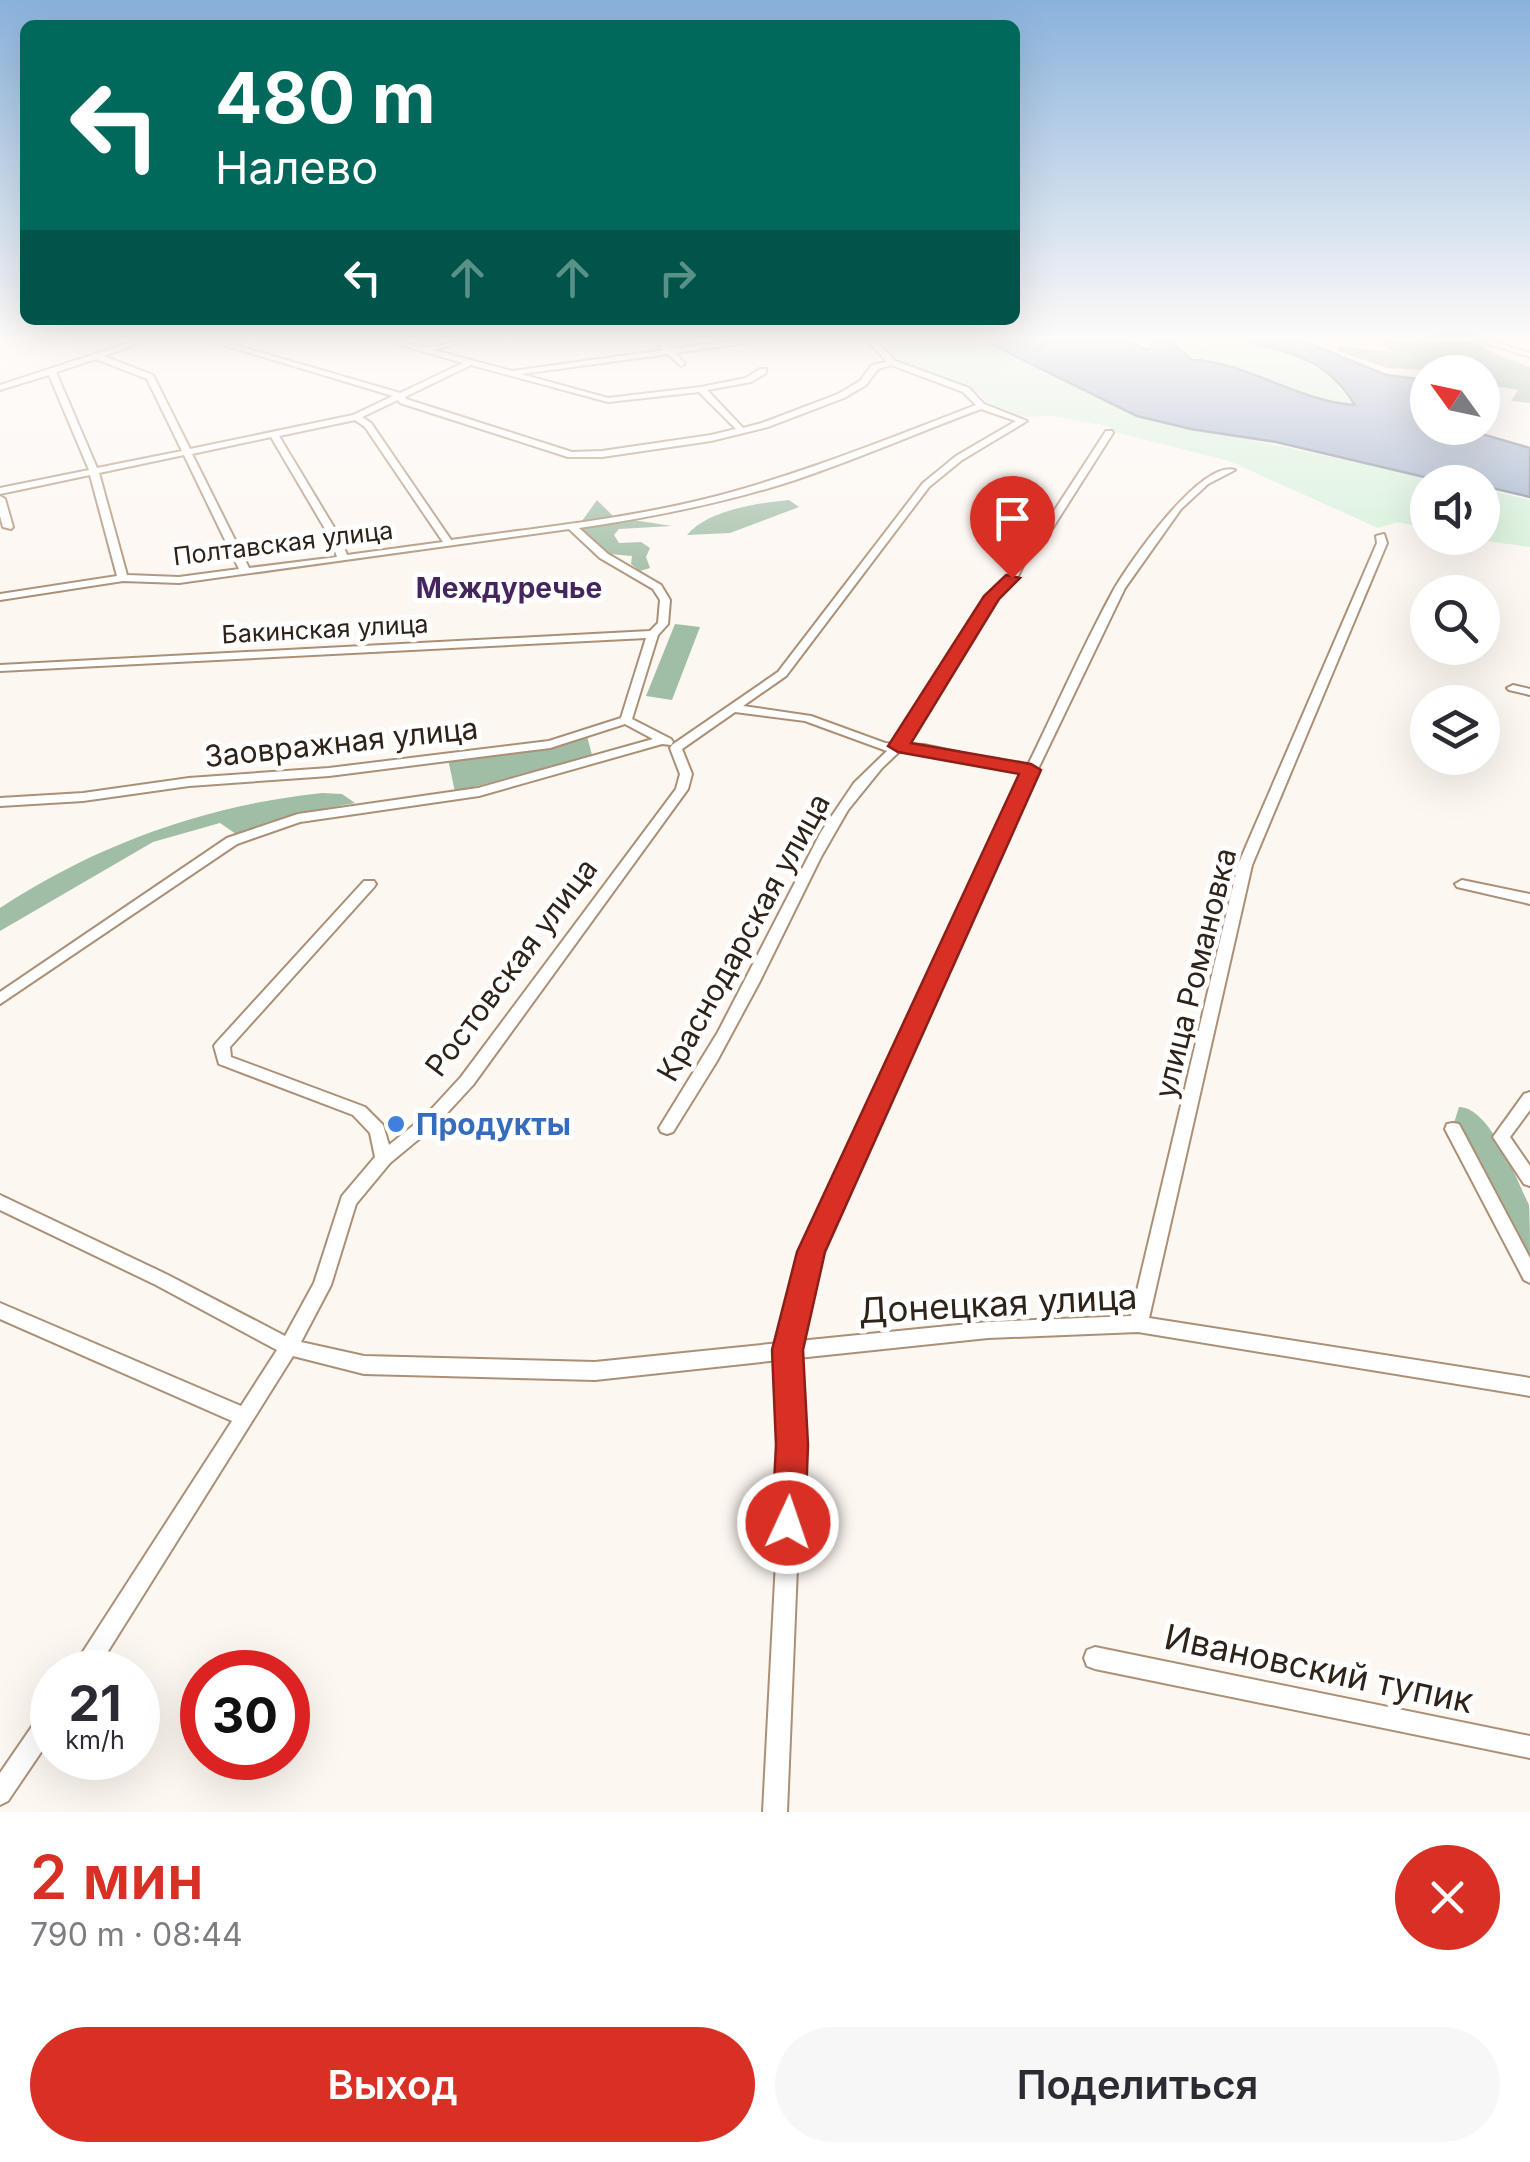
<!DOCTYPE html>
<html lang="ru">
<meta charset="utf-8">
<style>
body{margin:0;font-family:Inter,sans-serif;background:#f7f7f7;color:#2b2b33;height:100vh;display:flex;flex-direction:column;font-size:38px;white-space:nowrap}
*{box-sizing:border-box;margin:0}
p{font-size:32px;color:#7c7c81}
.icon{flex:none;width:55px;height:55px;fill:none;stroke:currentColor;stroke-width:2;stroke-linecap:round;stroke-linejoin:round}
.map{position:relative;height:1812px;overflow:hidden}
.side{display:flex;flex-direction:column;background:#fff;flex:1}
.side>*{flex:none}
.banner{position:absolute;left:20px;top:20px;width:1000px;height:305px;border-radius:15px;box-shadow:0 10px 40px #0002;background:#00695c;color:#fff;overflow:hidden}
.needle{width:65px;rotate:303deg}
.fabs{position:absolute;left:1410px;top:355px;display:grid;gap:20px}
.fabs a{display:grid;place-items:center;width:90px;height:90px;border-radius:50%;background:#fff;box-shadow:0 10px 40px #0002;font-size:50px}
.speed{position:absolute;left:30px;top:1650px;display:flex;gap:20px;font-size:50px;font-weight:700;text-align:center}
.speed>*{display:grid;place-content:center;width:130px;height:130px;border-radius:50%;background:#fff;box-shadow:0 10px 40px #0002;line-height:1}
.speed small{font-size:25px;font-weight:400}
.speed .limit{border:15px solid #d22;background:#fff;color:#111}
.pin{position:absolute;display:grid;place-items:center;width:85px;height:85px;color:#fff;margin:-102px -42px;border-radius:50% 50% 50% 0;rotate:-45deg;box-shadow:0 0 10px #0007}
.pin .icon{rotate:45deg}
.me{position:absolute;width:110px;margin:-55px;rotate:3deg;stroke-linejoin:round;filter:drop-shadow(0 0 8px #0008)}
.turn{display:flex;align-items:center;gap:35px;height:210px;padding:0 30px;font-size:45px}
.turn .icon{width:130px;height:130px;stroke-width:2.5}
.turn b{display:block;font-size:70px;line-height:85px}
.lanes{display:flex;align-items:center;height:95px;padding:0 30px;background:#0003;justify-content:center;gap:50px;direction:ltr}
.lanes .off{opacity:.35}
.round{display:grid;place-items:center;flex:none;width:105px;height:105px;border-radius:52px;background:#f7f7f7}
.headline{display:flex;align-items:center;justify-content:space-between;height:170px;padding:0 30px}
h1{font-size:60px;font-weight:600;line-height:75px;color:#d93025}
.action{display:flex;gap:20px;margin-top:auto;padding:20px 30px}
.action a{flex:1;height:115px;border-radius:60px;background:#d93025;color:#fff;font-size:40px;font-weight:600;line-height:115px;text-align:center}
.action a+a{background:#f7f7f7;color:#2b2b33}
.map>svg:first-child{display:block}
.green{fill:#d4f1d9}
.forest{fill:#a0bda5}
.water{fill:#9baeca;stroke:#7a8495;stroke-width:2.5}
.lines{fill:none;stroke-linecap:round;stroke-linejoin:round}
.minor-casing{stroke:#ab9076;stroke-width:4}
.minor{fill:#fff;fill-rule:evenodd}
.route{fill:#d93025;stroke:#8d1f18;stroke-width:2.5}
.shop-dot{fill:#3f7fe0;stroke:#fff;stroke-width:4}
.labels{text-anchor:middle;dominant-baseline:central;stroke-width:10;stroke-linejoin:round;paint-order:stroke}
.far-street-label{font-size:25px;fill:#2e2319;stroke:#fff}
.far-neighbourhood-label{font-size:28px;font-weight:bold;fill:#44255e;stroke:#fff}
.street-label{font-size:30px;fill:#2e2319;stroke:#fff}
.shop-label{font-size:30px;font-weight:bold;fill:#366cbe;stroke:#fff;text-anchor:start}
.near-street-label{font-size:35px;fill:#2e2319;stroke:#fff}
</style>
<div class="map">
<svg width="1530" height="1812" viewBox="0 0 1530 1812">
<rect width="100%" height="100%" fill="#fdf7f1"/>
<!-- green -->
<g class="green">
<polygon points="875,341 985,341 1137,416 1450,482 1428,482 1427,528 1397,522 1378,528 1229,461 1114,432 1107,426 1051,416 1020,417 991,407 978,393 901,363"/>
<path d="M1169,341h26l-1,3 16,4 3,-7c31,0 99,8 121,33 5,7 0,8 5,15 5,6 12,10 17,17 -56,-6 -115,-45 -164,-45z"/>
<polygon points="1483,489 1530,500 1530,547 1465,538 1482,538"/>
</g>
<!-- forest -->
<g class="forest">
<polygon points="1383,341 1474,341 1493,353 1530,367 1530,403 1511,401 1518,390 1483,384 1482,372 1387,368 1337,351 1338,346 1392,352"/>
<polygon points="597,500 614,517 672,526 619,529 614,535 619,543 641,542 650,548 646,557 650,568 640,571 631,564 632,556 609,554 581,529 582,521"/>
<path d="M789,500l10,7 -69,26 -43,2c20,-25 72,-32 102,-35z"/>
<polygon points="675,624 700,627 672,700 646,696"/>
<polygon points="587,736 592,755 455,792 448,759"/>
<path d="M322,793l20,1 13,9 -59,11 -60,20 -16,-11 -67,19 -153,89v-23c97,-64 207,-103 322,-115z"/>
<path d="M1459,1107c31,0 58,73 70,98 1,14 1,40 1,56l-76,-138z"/>
</g>
<!-- water -->
<path class="water" d="M985,341h141l23,9 5,-9h15l23,19c53,1 107,42 163,45 -28,-45 -58,-51 -110,-64h59l82,34 41,5 1,48h33l69,20v49l-47,-11 -1,-4 -45,-2 -161,-38 -85,-13 -54,-13z"/>
<g class="lines">
<defs>
<g id="minor">
<path d="M135,341h11l-42,15 49,19 37,74 163,-34 40,-19 -183,-55h11l179,52 63,-30 -75,-22c13,0 23,5 35,6 13,1 28,-6 43,-6l-33,9 79,21 152,-21 -8,-9h8l7,8 61,-8h19l-4,2 -72,10 10,11 -4,2 -13,-12 -147,20 87,24 93,-11 45,-9 14,-9h6v4l-15,9 -44,8 36,38 19,-5 76,-29 22,-13 12,-16 15,-3 -19,-21h8l19,20 74,27 15,16 43,17 -65,39 -33,27 -143,189 -43,30 68,10 74,27 9,1 95,-150 19,-17 17,-32 20,-20 61,-94h6l1,2 -61,96 -20,19 -16,32 -19,18 -91,146 18,1 103,22c29,-59 55,-119 86,-176 16,-28 88,-132 122,-121l-27,14 -27,25 -56,79 -88,183 -217,481 -21,89 189,-19 143,-6 107,-451 139,-322 -1,-7 8,-2 3,9 -135,322 -103,453 381,60v18l-392,-64 -150,6 -190,20 4,87 -15,367h-24l19,-367 -3,-85 -184,20 -231,-6 -71,-18 -198,316h-23l3,-8 157,-243 -232,-102v-16l241,103 36,-56 -121,-65 -156,-75v-15l168,80 117,61 29,-53 28,-87 33,-39 -5,-24 -17,-18 -134,-51 -5,-18 3,-4 147,-161h10l2,3 -2,3 -144,160 1,10 134,50 18,18 6,20 36,-29 36,-39 215,-288 4,-15 -10,-26 2,-3 106,-73 145,-189 33,-27 60,-35 -35,-12c-62,23 -123,50 -186,71 -70,23 -143,37 -216,48l29,26 53,31 9,15 -2,24 -10,11 -26,84 39,20 2,3 -2,3 -9,-1 -183,52 -179,26 -63,22 -237,160v-12l227,-154 71,-24 180,-26 175,-49 -28,-15 -75,24 -221,28 -140,10 -106,15 -83,5v-8l83,-5 106,-15 140,-10 220,-27 72,-23 25,-80 -646,33v-6l650,-34 8,-8 2,-23 -7,-11 -53,-31 -31,-29 -390,54 -56,-2 -123,19v-6l117,-18 -27,-101 -90,19v-6l89,-18 -40,-95 -49,15v-5zM96,359l51,20 35,72 -85,17 -41,-96zM471,365l137,37 91,-10 37,37 -25,6 -109,16 -30,1 -166,-53 -1,-2zM891,365l72,27 13,13c-91,35 -181,72 -275,95 -82,20 -167,28 -250,40l-80,-117 -9,-6 36,-17 2,3 168,54h34l109,-16 57,-14 76,-29 22,-13 12,-16zM355,420l10,7 78,115 -96,13 -6,-16 -62,-103zM271,437l60,102 6,18 -88,11 -57,-114zM184,455l55,114 -60,8 -52,-2 -28,-102zM735,712l70,9 82,30 -33,32 -33,49 -103,200 -59,96 2,4 6,2 6,-2 44,-71 42,-78 62,-126 27,-47 34,-42 18,-17 24,2 100,20 -222,479 -22,91 -185,19 -231,-6 -63,-14 30,-57 25,-81 34,-41 47,-39 36,-39 215,-296 4,-15 -10,-25z"/>
<polygon points="1480,341 1491,341 1530,353 1530,357"/>
<polygon points="0,496 5,499 13,527 11,529 3,527 0,516"/>
<polygon points="1513,685 1530,689 1530,695 1509,690 1507,688"/>
<polygon points="1462,880 1530,894 1530,904 1457,887 1455,884"/>
<polygon points="1530,1092 1530,1110 1510,1137 1530,1166 1530,1186 1524,1184 1493,1137 1524,1094"/>
<polygon points="1453,1123 1459,1124 1530,1258 1530,1283 1524,1280 1445,1129 1447,1124"/>
<polygon points="1095,1647 1530,1736 1530,1758 1095,1669 1087,1666 1084,1658 1087,1650"/>
<polygon points="52,1706 52,1736 8,1801 0,1805 0,1773 44,1709"/>
</g>
</defs>
<!-- minor casing -->
<use href="#minor" class="minor-casing"/>
<!-- minor -->
<use href="#minor" class="minor"/>
</g>
<!-- sky -->
<linearGradient id="sky" x2="0" y2="1"><stop stop-color="#89b2dc"/><stop offset="0.57" stop-color="#fefbf9"/><stop offset="1" stop-color="#fefbf9" stop-opacity="0"/></linearGradient>
<rect width="1530" height="594" fill="url(#sky)"/>
<!-- route -->
<polygon class="route" points="1006,575 1020,578 999,599 911,743 1031,764 1041,770 825,1252 803,1350 808,1445 805,1523 800,1535 788,1540 777,1535 772,1523 776,1445 772,1350 797,1252 1019,774 898,752 888,746 984,596"/>
<!-- markers -->
<circle class="shop-dot" cx="396" cy="1124" r="10"/>
<g class="labels">
<!-- far-street labels -->
<g class="far-street-label">
<text transform="translate(283 543) rotate(-7)">Полтавская улица</text>
<text transform="translate(325 629) rotate(-3)">Бакинская улица</text>
</g>
<!-- far-neighbourhood labels -->
<g class="far-neighbourhood-label">
<text x="509" y="588">Междуречье</text>
</g>
<!-- street labels -->
<g class="street-label">
<text transform="translate(341 742) rotate(-6)">Заовражная улица</text>
<text transform="translate(743 937) rotate(-61)">Краснодарская улица</text>
<text transform="translate(511 967) rotate(-53)">Ростовская улица</text>
<text transform="translate(1195 973) rotate(-76)">улица Романовка</text>
</g>
<!-- shop labels -->
<g class="shop-label">
<text x="416" y="1124">Продукты</text>
</g>
<!-- near-street labels -->
<g class="near-street-label">
<text transform="translate(998 1303) rotate(-3)">Донецкая улица</text>
<text transform="translate(1319 1668) rotate(12)">Ивановский тупик</text>
</g>
</g>
</svg>
<div class="fabs">
<a><svg class="needle" viewBox="-14 -14 28 28"><path d="M0-13l5 13h-10z" fill="#e53935"/><path d="M0 13l5-13h-10z" fill="#7c7c81"/></svg></a>
<a><svg class="icon" aria-label="sound" viewBox="0 0 24 24"><path d="M4 9h4l5-4v14l-5-4H4zM17 9q2 3 0 6"/></svg></a>
<a><svg class="icon" aria-label="search" viewBox="0 0 24 24"><circle cx="10" cy="10" r="6"/><path d="M15 15l6 6"/></svg></a>
<a><svg class="icon" aria-label="layers" viewBox="0 0 24 24"><path d="M12 4l9 5-9 5-9-5zM3 14l9 5 9-5"/></svg></a>
</div>
<div class="speed"><div>21<small>km/h</small></div><div class="limit">30</div></div>
<div class="pin" style="left:1012px;top:578px;background:#d93025"><svg class="icon" aria-label="arrive" viewBox="0 0 24 24"><path d="M6 21V4h12l-3 4 3 4H6"/></svg></div>
<svg class="me" style="left:788px;top:1523px" viewBox="-20 -20 40 40"><circle r="17" fill="#d93025" stroke="#fff" stroke-width="3"/><path d="M0-11L8 9 0 5-8 9z" fill="#fff"/></svg>
<div class="banner">
<div class="turn"><svg class="icon" aria-label="left" viewBox="0 0 24 24"><path d="M17 20v-9H6M10 6l-5 5 5 5"/></svg><div><b>480 m</b>Налево</div></div>
<div class="lanes"><svg class="icon" aria-label="left" viewBox="0 0 24 24"><path d="M17 20v-9H6M10 6l-5 5 5 5"/></svg><svg class="icon off" aria-label="ahead" viewBox="0 0 24 24"><path d="M12 20V5M6 11l6-6 6 6"/></svg><svg class="icon off" aria-label="ahead" viewBox="0 0 24 24"><path d="M12 20V5M6 11l6-6 6 6"/></svg><svg class="icon off" aria-label="right" viewBox="0 0 24 24"><path d="M7 20v-9h11M14 6l5 5-5 5"/></svg></div>
</div>
</div>
<section class="side">
<div class="headline"><div><h1>2 мин</h1><p>790 m · 08:44</p></div><a class="round" style="background:#d93025;color:#fff"><svg class="icon" aria-label="close" viewBox="0 0 24 24"><path d="M6 6l12 12M18 6L6 18"/></svg></a></div>
<div class="action"><a>Выход</a><a>Поделиться</a></div>
</section>
